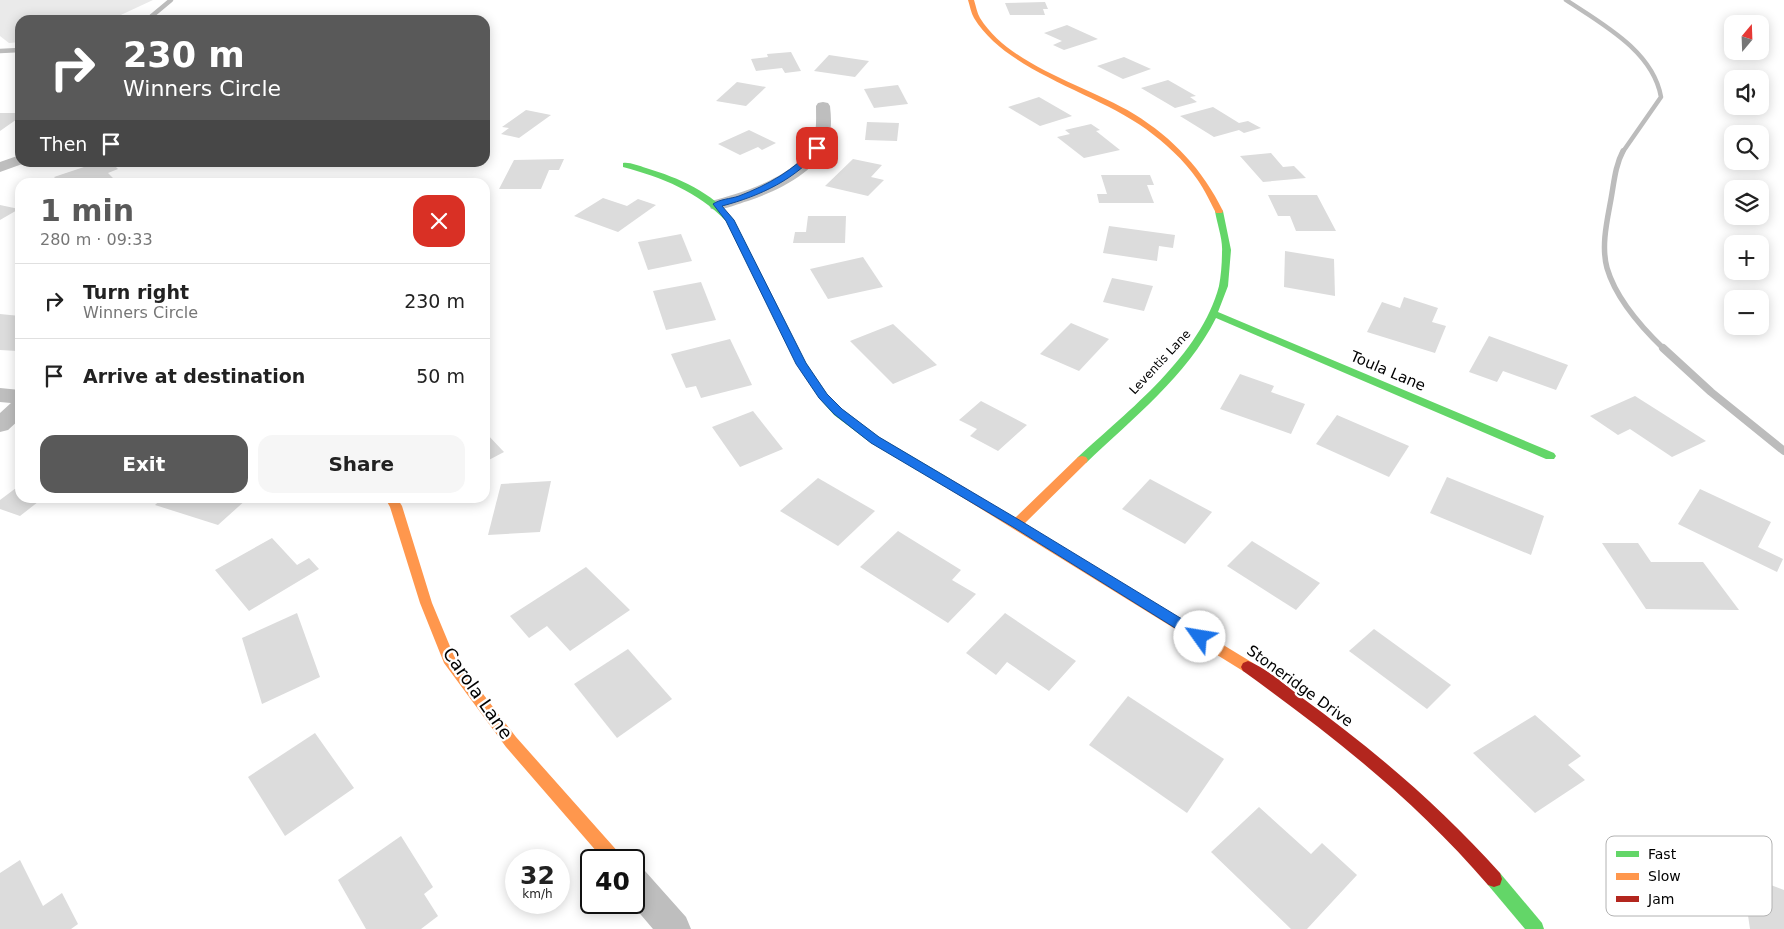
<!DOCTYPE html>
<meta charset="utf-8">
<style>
body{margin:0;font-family:"DejaVu Sans",sans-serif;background:#f6f6f6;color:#222;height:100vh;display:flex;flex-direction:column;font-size:19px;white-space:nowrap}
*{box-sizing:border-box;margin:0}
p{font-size:16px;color:#767676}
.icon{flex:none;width:28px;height:28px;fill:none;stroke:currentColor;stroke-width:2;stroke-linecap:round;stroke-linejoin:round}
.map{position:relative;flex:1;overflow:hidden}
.sheet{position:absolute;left:15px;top:178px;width:475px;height:325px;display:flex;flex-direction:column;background:#fff;border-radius:15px;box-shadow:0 2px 12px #0003}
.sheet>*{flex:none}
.guide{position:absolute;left:15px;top:15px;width:475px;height:152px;border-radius:15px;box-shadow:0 2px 12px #0003;background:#595959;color:#fff;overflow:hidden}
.needle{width:32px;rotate:19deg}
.fabs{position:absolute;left:1724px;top:15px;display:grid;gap:10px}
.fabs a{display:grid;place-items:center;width:45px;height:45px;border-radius:10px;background:#fff;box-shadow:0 2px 12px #0003;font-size:25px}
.speed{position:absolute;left:505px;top:849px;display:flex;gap:10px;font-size:25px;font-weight:700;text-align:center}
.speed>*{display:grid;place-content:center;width:65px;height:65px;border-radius:50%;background:#fff;box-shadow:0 2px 12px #0003;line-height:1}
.speed small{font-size:12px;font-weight:400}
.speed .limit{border:2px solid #111;border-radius:8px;background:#fff;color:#111}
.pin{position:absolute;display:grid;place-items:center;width:42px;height:42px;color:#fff;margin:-21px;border-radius:10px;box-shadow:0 2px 8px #0006}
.me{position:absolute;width:55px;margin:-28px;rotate:302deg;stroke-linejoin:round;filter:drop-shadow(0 0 4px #0008)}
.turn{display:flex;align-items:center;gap:18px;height:105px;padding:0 25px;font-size:22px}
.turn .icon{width:65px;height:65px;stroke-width:2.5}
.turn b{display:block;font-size:35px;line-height:42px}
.then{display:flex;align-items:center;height:48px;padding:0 25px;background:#0003;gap:10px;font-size:19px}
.round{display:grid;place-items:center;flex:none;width:52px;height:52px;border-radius:15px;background:#f6f6f6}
.overview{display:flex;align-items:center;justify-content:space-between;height:85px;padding:0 25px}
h1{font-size:30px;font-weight:600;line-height:38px;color:#595959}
.action{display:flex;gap:10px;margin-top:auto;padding:10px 25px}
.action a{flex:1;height:58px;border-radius:15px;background:#595959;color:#fff;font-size:20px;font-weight:600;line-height:58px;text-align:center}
.action a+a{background:#f6f6f6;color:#222}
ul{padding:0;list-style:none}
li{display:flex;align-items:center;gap:15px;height:75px;padding:0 25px;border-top:1px solid #e0e0e0}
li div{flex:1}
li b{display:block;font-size:19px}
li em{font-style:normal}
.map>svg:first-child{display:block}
.green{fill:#eaeaea}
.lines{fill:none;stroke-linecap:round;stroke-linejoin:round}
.stream-far2{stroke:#bcbcbc;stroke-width:4.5}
.stream-far1{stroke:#bcbcbc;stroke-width:5.5}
.stream{stroke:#bcbcbc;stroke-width:8}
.building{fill:#dcdcdc}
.street{fill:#bebebe;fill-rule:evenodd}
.fast{fill:#63d668;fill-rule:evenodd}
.slow{fill:#ff974d;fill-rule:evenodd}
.jam{fill:#b3261e;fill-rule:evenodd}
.route{fill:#1a73e8;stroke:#114b97}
.labels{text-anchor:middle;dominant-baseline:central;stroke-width:4.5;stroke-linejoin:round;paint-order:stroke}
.far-street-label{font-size:12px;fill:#000;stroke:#fff}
.street-label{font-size:15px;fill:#000;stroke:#fff}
.near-street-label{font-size:18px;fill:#000;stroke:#fff}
.key{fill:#fff;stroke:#b2b2b2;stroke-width:1}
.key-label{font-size:14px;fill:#000}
</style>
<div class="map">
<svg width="1784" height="929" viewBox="0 0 1784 929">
<rect width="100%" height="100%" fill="#fff"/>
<!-- green -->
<polygon class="green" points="0,0 153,0 110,20 20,20 20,42 9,43 0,36"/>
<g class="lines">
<!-- stream-far2 -->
<g class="stream-far2">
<path d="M1566,0c36,24 87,51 95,97l-39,56"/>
<polyline points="147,20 171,0"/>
<polyline points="0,51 20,50"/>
</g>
<!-- stream-far1 -->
<path class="stream-far1" d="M1623,151c-8,15 -9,32 -12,48 -4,22 -10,47 -4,69 9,31 34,59 57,81"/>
<!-- stream -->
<polyline class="stream" points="1663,348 1711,392 1784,451"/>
</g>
<!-- building -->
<g class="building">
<polygon points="1045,2 1048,9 1043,9 1045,15 1010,15 1005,3"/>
<polygon points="1067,25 1098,39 1064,50 1053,45 1062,41 1044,33"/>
<polygon points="791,52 801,71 785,73 782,68 756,71 751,59 768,57 767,54"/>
<polygon points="829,55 869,61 855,77 814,71"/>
<polygon points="1124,57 1151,69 1123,79 1097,66"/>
<polygon points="1168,80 1196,96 1190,97 1197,102 1175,108 1141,88"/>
<polygon points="737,82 766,87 746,106 716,101"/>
<polygon points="898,85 908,104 874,108 864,89"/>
<polygon points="1039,97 1072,116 1040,126 1008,107"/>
<polygon points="1213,107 1239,123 1248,121 1261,128 1244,133 1239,130 1214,137 1180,116"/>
<polygon points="526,110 551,115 519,138 501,134 509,128 502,127"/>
<polygon points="0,113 20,113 20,117 0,131"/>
<polygon points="867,122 899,123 897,141 865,140"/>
<polygon points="1091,124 1100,130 1096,131 1120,150 1084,158 1057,137 1070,134 1065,130"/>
<polygon points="749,130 776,143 762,150 758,147 740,155 718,144"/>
<polygon points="1271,153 1283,167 1294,166 1306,178 1263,182 1240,156"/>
<polygon points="564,159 559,170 549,170 541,189 499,189 514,160"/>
<polygon points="853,159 882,165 871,177 884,180 868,196 825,186"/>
<polygon points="99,162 111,162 118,169 108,173 114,179 104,182 59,182 54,177"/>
<polygon points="1101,175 1150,175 1154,185 1147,185 1154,203 1099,203 1097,194 1107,194"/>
<polygon points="1268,195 1317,195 1336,231 1296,231 1290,216 1278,216"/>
<polygon points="603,198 627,206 638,199 656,205 618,232 574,216"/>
<polygon points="0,205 19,209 0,220"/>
<polygon points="808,216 846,216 845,243 793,243 795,232 806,232"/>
<polygon points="1109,226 1175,235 1173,248 1159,246 1157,261 1103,253"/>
<polygon points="681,234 692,261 648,270 638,242"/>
<polygon points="1285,251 1334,259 1335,296 1284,287"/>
<polygon points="863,257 883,287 828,299 810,269"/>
<polygon points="1112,278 1153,286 1144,311 1103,302"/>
<polygon points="701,282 716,320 666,330 653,291"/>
<polygon points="1404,297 1438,308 1432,322 1446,326 1435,353 1367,332 1382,302 1400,308"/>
<polygon points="0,314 20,316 20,350 18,351 0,350"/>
<polygon points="1071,323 1109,339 1079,371 1040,354"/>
<polygon points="893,324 937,365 893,384 850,341"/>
<polygon points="1489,336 1568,365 1556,390 1503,371 1497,382 1469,372"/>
<polygon points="730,339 752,385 701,398 696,386 686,388 671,354"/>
<polygon points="1240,374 1274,386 1271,392 1305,404 1291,434 1220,409"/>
<polygon points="1635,396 1706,441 1672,457 1630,429 1618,435 1590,416"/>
<polygon points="981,401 1027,425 998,451 970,436 977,429 959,420"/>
<polygon points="753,411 783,449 740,467 712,427"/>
<polygon points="1337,415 1409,446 1389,477 1316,444"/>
<polygon points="485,432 504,452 485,462"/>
<polygon points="1447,477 1544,516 1531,555 1430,513"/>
<polygon points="818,478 875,511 838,546 780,511"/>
<polygon points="1150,479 1212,512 1185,544 1122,509"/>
<polygon points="551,481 540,532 488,535 501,484"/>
<polygon points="20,485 20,498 43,498 20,516 0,509 0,500"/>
<polygon points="1700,489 1771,522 1758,547 1783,559 1777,572 1678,524"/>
<polygon points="163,498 248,498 218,525 155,505"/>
<polygon points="898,531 961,570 952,580 976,594 948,623 860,567"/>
<polygon points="272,538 297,565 309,558 319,569 249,611 215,570"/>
<polygon points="1252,541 1320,583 1296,610 1227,566"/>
<polygon points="1602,543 1638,543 1651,562 1703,562 1739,610 1646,609"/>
<polygon points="586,567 630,610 570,651 547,626 529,638 510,616"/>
<polygon points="297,613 320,677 262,704 242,638"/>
<polygon points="1005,613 1076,661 1049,691 1007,662 996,675 966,653"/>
<polygon points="1374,629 1451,685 1427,709 1349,651"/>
<polygon points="628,649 672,699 617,738 574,684"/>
<polygon points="1128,696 1224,759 1187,813 1089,745"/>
<polygon points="1535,715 1581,756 1568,765 1585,780 1535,813 1473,753"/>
<polygon points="315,733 354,788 285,836 248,777"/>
<polygon points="1259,807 1311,854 1322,843 1357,875 1307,929 1291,929 1211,852"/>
<polygon points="401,836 433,887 424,894 438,916 421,929 366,929 338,880"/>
<polygon points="20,860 43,906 62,893 78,924 71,929 0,929 0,873"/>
<polygon points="1742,874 1784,890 1784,929 1750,929"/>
</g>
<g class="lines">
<!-- street -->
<g class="street">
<path d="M823,102l5,1 2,3c1,10 2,21 -1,31 -9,35 -50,53 -81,64 -11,3 -25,10 -37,8l-2,-4 2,-4c33,-9 88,-25 102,-60 4,-11 3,-23 3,-35l2,-3z"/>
<polygon points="20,155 20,162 25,163 0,172 0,162"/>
<polygon points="0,388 20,390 20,419 8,430 0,432 0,413 11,403 0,402"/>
<polygon points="634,866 645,871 686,917 691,929 653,929 630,902 634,902"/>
</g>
<!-- fast -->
<g class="fast">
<path d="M623,163c7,-1 16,3 23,5 33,10 66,24 88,52l72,143 21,31 15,15 37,28 73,43 2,3 -2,3h-8l-73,-43 -37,-28 -15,-17 -23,-35 -70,-142c-29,-30 -63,-43 -103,-54z"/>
<path d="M1219,208l4,3 8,39 -3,36 -10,26 336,141 2,3 -2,3h-8l-330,-141c-29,58 -84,101 -130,145h-8l-2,-3 2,-3c50,-46 123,-102 141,-171 2,-10 3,-23 3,-34 1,-13 -5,-28 -7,-41z"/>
<polygon points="1494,871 1500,873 1542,923 1544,929 1525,929 1488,885 1486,879 1488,873"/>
</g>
<!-- slow -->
<g class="slow">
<path d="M968,0h6c2,6 3,13 6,18 31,49 106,67 154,96 39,24 69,56 89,97l-1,2h-6c-6,-11 -11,-23 -19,-34 -13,-19 -32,-36 -51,-50 -51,-37 -139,-57 -172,-111 -3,-5 -4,-12 -6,-18z"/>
<polygon points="1082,456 1086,457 1088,460 1086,463 1024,524 1253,663 1255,667 1253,671 1248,673 1243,671 944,486 942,483 948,479 952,480 1015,518 1078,457"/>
<polygon points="385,498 397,498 402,506 432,603 454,656 516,737 620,854 622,860 604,860 506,747 444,663 420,603 390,507"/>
</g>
<!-- jam -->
<path class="jam" d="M1248,661c17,6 38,25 53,36 73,53 139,109 199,176l2,6 -2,6 -6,2 -6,-2c-72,-84 -155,-149 -245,-214l-2,-4 2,-4z"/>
</g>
<!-- route -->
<path class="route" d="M815,147l6,1c-24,31 -61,48 -99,58l12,14 72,143 21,31 15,15 37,28 142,84 184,112 2,4 -2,4 -5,1 -4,-1 -183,-114 -142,-84 -37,-29 -15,-16 -23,-34 -70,-143 -13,-17c7,-5 17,-5 26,-8 29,-11 55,-26 76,-49z"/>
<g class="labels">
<!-- far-street labels -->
<g class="far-street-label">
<text transform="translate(1160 362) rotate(-47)">Leventis Lane</text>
</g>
<!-- street labels -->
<g class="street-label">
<text transform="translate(1388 371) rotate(23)">Toula Lane</text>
<text transform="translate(1300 686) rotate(36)">Stoneridge Drive</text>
</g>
<!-- near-street labels -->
<g class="near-street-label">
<text transform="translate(478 693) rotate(55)">Carola Lane</text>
</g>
</g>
<!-- legend -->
<rect x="1606" y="836" width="166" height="80" rx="8" class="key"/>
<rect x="1616" y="851" width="23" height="6" fill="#63d668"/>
<rect x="1616" y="873" width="23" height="7" fill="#ff974d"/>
<rect x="1616" y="896" width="23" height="6" fill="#b3261e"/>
<g class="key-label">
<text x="1648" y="859">Fast</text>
<text x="1648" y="881">Slow</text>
<text x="1648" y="904">Jam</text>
</g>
</svg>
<div class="fabs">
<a><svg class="needle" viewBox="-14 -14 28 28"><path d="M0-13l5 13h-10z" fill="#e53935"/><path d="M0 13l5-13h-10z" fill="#767676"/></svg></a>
<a><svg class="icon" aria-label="sound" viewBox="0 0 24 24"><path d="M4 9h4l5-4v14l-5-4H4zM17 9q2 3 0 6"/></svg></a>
<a><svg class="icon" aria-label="search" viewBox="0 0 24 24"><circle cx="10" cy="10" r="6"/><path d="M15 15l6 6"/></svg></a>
<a><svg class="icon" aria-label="layers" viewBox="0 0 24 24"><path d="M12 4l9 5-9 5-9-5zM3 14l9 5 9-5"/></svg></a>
<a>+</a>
<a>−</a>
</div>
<div class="speed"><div>32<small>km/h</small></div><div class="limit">40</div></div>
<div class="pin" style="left:817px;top:148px;background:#d93025"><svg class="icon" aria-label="arrive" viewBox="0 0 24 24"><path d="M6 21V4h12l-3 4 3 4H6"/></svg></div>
<svg class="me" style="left:1200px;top:637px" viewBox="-20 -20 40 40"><circle r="19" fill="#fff"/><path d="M0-13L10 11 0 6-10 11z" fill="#1a73e8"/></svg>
<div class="guide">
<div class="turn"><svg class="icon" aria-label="right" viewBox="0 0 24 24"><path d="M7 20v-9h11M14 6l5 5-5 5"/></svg><div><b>230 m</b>Winners Circle</div></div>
<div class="then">Then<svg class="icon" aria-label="arrive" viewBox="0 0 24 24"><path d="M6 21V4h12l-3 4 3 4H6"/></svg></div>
</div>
<section class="sheet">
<div class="overview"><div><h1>1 min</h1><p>280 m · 09:33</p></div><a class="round" style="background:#d93025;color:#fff"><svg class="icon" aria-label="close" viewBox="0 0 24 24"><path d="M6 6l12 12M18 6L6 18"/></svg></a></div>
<ul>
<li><svg class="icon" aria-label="right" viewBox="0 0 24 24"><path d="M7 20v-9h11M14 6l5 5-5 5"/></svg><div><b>Turn right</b><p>Winners Circle</p></div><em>230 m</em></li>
<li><svg class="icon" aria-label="arrive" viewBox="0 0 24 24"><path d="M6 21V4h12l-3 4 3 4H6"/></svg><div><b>Arrive at destination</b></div><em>50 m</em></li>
</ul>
<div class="action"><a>Exit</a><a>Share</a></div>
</section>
</div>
